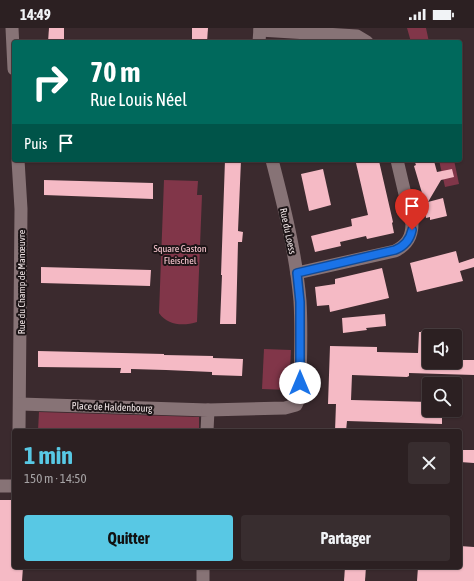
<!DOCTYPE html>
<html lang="fr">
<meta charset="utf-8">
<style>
body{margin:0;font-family:"Asap Condensed",sans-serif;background:#382d2f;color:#f1f3f6;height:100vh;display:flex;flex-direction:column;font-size:15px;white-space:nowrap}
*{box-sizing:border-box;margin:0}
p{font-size:13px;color:#a6a3a5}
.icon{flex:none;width:22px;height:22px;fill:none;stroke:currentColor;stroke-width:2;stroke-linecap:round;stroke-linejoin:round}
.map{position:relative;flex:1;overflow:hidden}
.drawer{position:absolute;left:12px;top:401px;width:450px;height:140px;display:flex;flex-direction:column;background:#2c2022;border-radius:4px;box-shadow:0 1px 3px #0004,0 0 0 1px #483e40}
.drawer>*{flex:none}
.guide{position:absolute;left:12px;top:12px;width:450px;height:122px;border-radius:4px;box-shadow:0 1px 3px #0004,0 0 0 1px #483e40;background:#00695c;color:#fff;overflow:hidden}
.buttons{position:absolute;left:422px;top:301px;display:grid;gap:8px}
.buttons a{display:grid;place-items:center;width:40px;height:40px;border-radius:4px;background:#2c2022;box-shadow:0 1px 3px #0004,0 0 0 1px #483e40;font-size:20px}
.pin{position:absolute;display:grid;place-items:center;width:34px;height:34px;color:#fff;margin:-41px -17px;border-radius:50% 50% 50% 0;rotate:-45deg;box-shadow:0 0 4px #0007}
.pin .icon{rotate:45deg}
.me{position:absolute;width:44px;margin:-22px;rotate:0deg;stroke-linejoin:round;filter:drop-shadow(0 0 3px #0008)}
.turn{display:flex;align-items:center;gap:14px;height:84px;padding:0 12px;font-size:18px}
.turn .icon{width:52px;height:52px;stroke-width:2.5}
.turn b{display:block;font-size:28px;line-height:34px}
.then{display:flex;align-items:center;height:38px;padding:0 12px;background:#0003;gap:8px;font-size:15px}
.round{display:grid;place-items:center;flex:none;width:42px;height:42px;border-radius:4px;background:#382d2f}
.overview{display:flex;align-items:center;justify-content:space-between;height:68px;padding:0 12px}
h1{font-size:24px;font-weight:700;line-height:30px;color:#58c8e4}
.button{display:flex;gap:8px;margin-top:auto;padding:8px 12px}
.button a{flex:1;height:46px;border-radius:4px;background:#58c8e4;color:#111;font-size:16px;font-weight:700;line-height:46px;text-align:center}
.button a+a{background:#382d2f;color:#f1f3f6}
.status{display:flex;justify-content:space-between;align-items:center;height:28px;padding:0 20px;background:#2c2022;direction:ltr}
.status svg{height:11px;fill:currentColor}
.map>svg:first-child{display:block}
.green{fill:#813649}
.building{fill:#f5bac5}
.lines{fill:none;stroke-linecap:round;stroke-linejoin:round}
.street{stroke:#877376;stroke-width:13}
.route-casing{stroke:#114b97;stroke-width:10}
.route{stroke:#1a73e8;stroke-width:7}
.labels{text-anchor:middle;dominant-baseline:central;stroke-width:4;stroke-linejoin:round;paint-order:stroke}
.street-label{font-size:10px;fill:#f1e6e7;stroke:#1d1517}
.park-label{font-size:10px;fill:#fbc9d2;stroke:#1d1517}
</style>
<div class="status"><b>14:49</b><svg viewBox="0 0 49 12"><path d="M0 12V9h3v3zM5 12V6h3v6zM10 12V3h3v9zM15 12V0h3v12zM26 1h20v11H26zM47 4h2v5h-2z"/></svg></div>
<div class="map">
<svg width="474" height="553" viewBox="0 0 474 553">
<rect width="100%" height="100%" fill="#3b2a2e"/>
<!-- green -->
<g class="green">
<polygon points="407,0 426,0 429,14 411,14"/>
<polygon points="439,132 454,132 459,156 445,159"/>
<path d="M164,152l34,1 -1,14h5l-5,127c-13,4 -29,4 -38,-9z"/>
<polygon points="264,321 291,322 289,362 262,361"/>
<polygon points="39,384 199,389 199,403 38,403"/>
</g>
<!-- building -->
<g class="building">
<polygon points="49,0 64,0 64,14 48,14"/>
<polygon points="192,0 208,0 207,14 192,14"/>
<polygon points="225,132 241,132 238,203 243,204 242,214 238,214 236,296 220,296 222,247 221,247"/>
<polygon points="368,132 369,135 379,133 393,194 392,195 394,205 367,211 366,208 340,214 341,218 315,224 311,208 352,198 351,191 368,187 356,135"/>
<polygon points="414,132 423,132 424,135 434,133 437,144 452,141 454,149 441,152 428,174 443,170 447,188 430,192 430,189 426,190 422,165 414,138 416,137"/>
<polygon points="323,141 331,177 309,183 301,146"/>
<polygon points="44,152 153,155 153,171 44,167"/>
<polygon points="456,223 459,235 474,230 474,239 460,243 463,253 417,264 410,235"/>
<polygon points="41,239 151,242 150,258 41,255"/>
<polygon points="382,240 389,270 330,284 329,277 317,278 315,259 335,256 335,251"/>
<polygon points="385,286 386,298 366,300 367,302 343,305 342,290"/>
<polygon points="421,303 429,303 429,334 456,334 456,332 474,332 474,347 409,345 409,348 407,349 352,347 351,372 429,374 429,382 442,382 442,396 347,393 346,403 335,403 336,376 328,376 330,318 377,319 377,324 418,325 419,304 421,304"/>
<polygon points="38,323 164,326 164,327 213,328 213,330 243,331 242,348 212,347 212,344 166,342 131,341 131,345 120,345 121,340 38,339"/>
<polygon points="460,422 474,422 474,435 460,434"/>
<polygon points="0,472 14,472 14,539 23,539 22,553 0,553"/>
<polygon points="460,518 474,519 474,553 417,553 418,539 460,539"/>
<polygon points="345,539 366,539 365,553 344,553"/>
</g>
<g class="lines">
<!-- street -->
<g class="street">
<polyline points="12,0 14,41"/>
<polyline points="260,2 357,8 367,14"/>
<polyline points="259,14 260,0"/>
<polyline points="18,132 21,181 19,403"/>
<path d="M297,245l98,-22c12,-6 17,-14 17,-27l-15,-64"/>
<polyline points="20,376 208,382 207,403"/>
<path d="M208,382l77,-2 11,-3 4,-9c0,-31 2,-63 0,-95 -4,-47 -16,-95 -28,-141"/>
<polyline points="0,458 14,458"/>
<polyline points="203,553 203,539"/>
</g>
</g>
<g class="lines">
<defs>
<path id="route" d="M300,355v-81l-3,-29 98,-23c10,-4 15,-10 17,-20"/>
</defs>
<!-- route casing -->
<use href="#route" class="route-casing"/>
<!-- route -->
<use href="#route" class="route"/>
</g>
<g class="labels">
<!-- street labels -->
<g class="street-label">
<text transform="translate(288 203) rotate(78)">Rue du Loess</text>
<text transform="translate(21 254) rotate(-90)">Rue du Champ de Manœuvre</text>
<text transform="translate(112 379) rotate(2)">Place de Haldenbourg</text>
</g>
<!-- park labels -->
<g class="park-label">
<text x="180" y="220">Square Gaston<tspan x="180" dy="12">Fleischel</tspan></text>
</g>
</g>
</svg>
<div class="buttons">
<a><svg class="icon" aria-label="sound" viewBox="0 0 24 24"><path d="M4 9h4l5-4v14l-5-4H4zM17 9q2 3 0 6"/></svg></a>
<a><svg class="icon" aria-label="search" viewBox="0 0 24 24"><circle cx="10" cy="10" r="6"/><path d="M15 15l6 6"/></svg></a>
</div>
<div class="pin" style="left:412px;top:202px;background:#d93025"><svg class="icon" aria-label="arrive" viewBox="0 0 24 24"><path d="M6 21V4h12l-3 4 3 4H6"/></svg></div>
<svg class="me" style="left:300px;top:355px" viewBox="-20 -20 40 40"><circle r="19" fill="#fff"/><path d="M0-13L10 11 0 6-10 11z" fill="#1a73e8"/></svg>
<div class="guide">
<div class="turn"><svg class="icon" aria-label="right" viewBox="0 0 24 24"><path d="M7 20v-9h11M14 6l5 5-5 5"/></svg><div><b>70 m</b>Rue Louis Néel</div></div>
<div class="then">Puis<svg class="icon" aria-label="arrive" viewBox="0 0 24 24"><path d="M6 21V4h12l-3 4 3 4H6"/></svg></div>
</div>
<section class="drawer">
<div class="overview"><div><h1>1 min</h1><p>150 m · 14:50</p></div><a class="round"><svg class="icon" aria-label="close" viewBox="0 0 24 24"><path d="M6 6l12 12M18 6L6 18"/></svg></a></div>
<div class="button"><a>Quitter</a><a>Partager</a></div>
</section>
</div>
